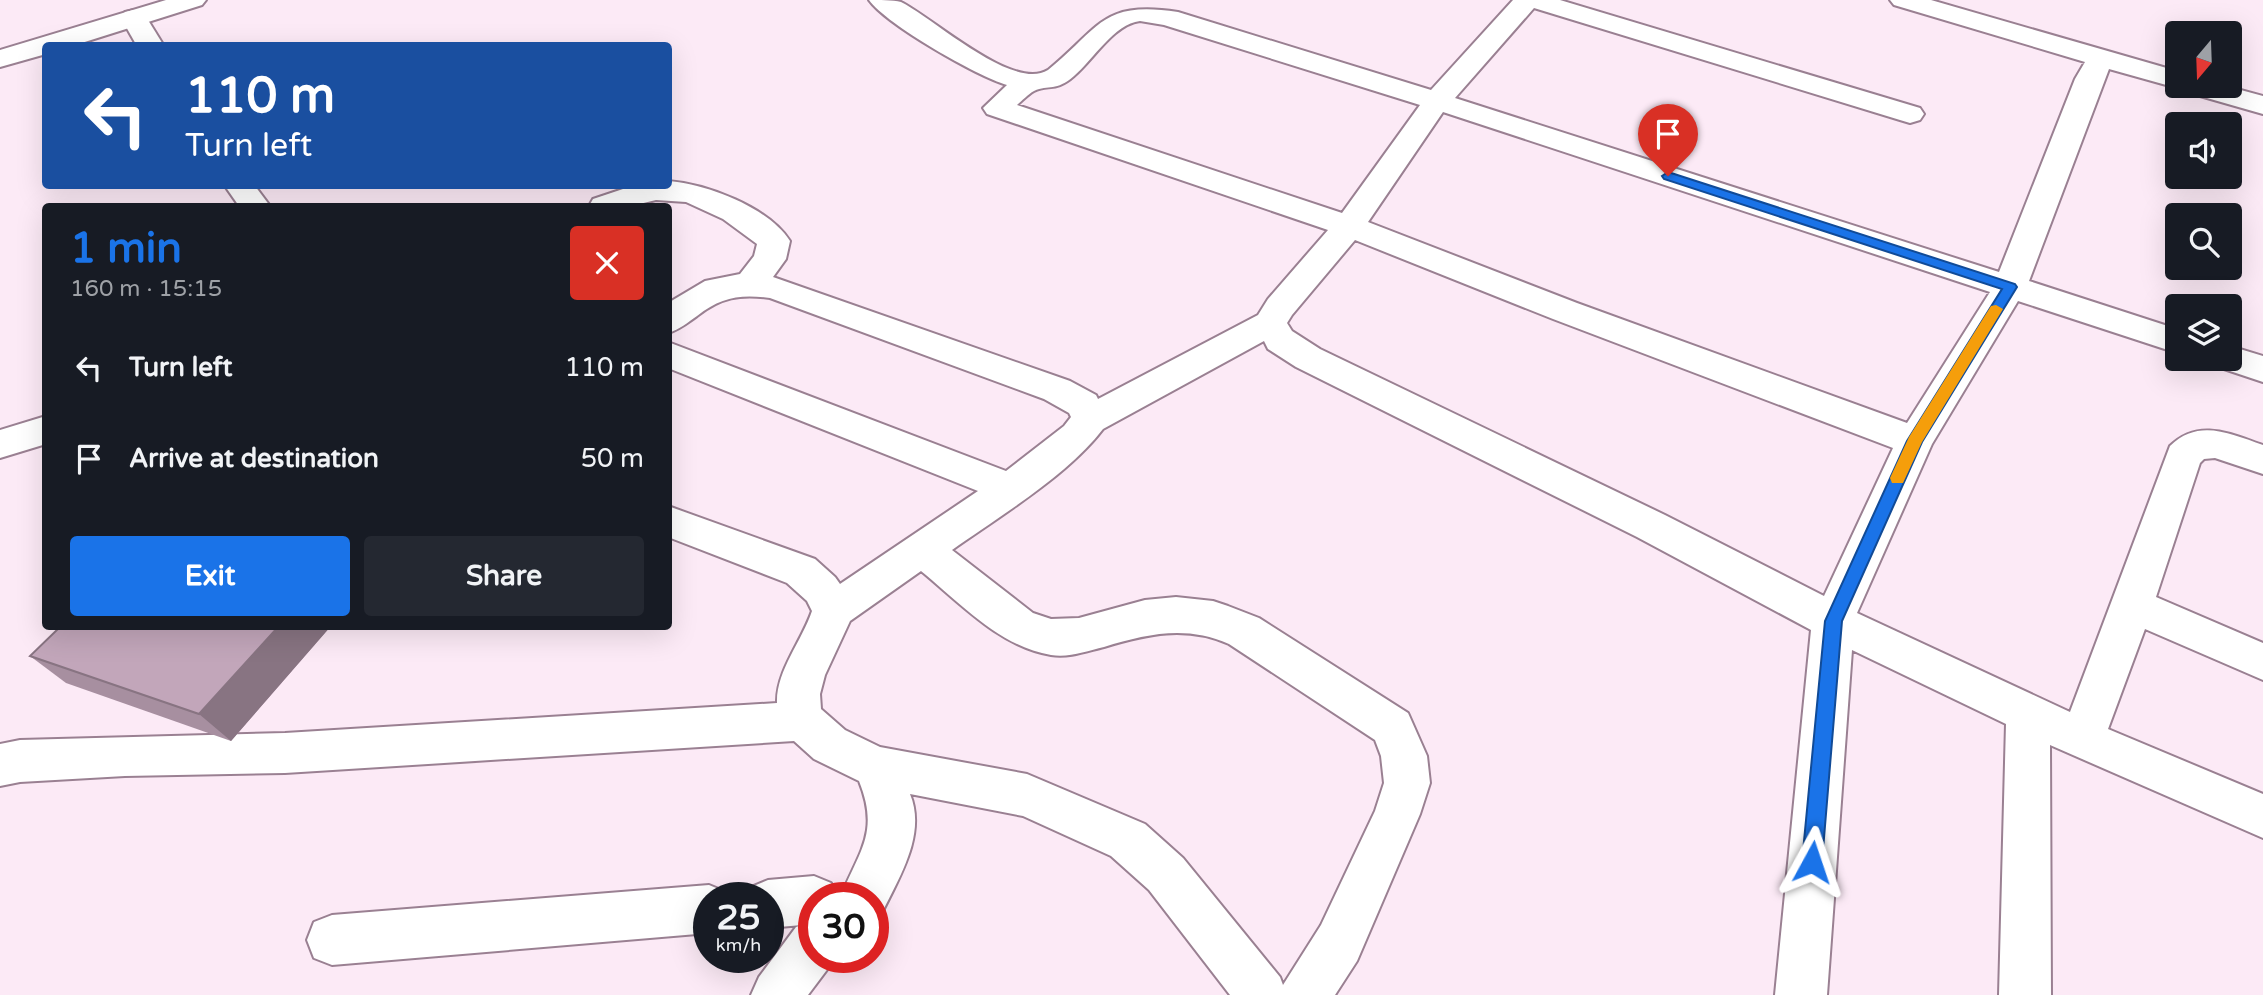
<!DOCTYPE html>
<meta charset="utf-8">
<style>
body{margin:0;font-family:"Varela Round",sans-serif;background:#242831;color:#f1f3f6;height:100vh;display:flex;flex-direction:column;font-size:26px;white-space:nowrap}
*{box-sizing:border-box;margin:0}
p{font-size:23px;color:#9ea1a6}
.icon{flex:none;width:38px;height:38px;fill:none;stroke:currentColor;stroke-width:2;stroke-linecap:round;stroke-linejoin:round}
.map{position:relative;flex:1;overflow:hidden}
.panel{position:absolute;left:42px;top:203px;width:630px;height:427px;display:flex;flex-direction:column;background:#171b24;border-radius:7px;box-shadow:0 7px 28px #0002}
.panel>*{flex:none}
.top-card{position:absolute;left:42px;top:42px;width:630px;height:147px;border-radius:7px;box-shadow:0 7px 28px #0002;background:#1a4fa0;color:#fff;overflow:hidden}
.needle{width:46px;rotate:199deg}
.controls{position:absolute;left:2165px;top:21px;display:grid;gap:14px}
.controls a{display:grid;place-items:center;width:77px;height:77px;border-radius:7px;background:#171b24;box-shadow:0 7px 28px #0002;font-size:35px}
.speed{position:absolute;left:693px;top:882px;display:flex;gap:14px;font-size:35px;font-weight:700;text-align:center}
.speed>*{display:grid;place-content:center;width:91px;height:91px;border-radius:50%;background:#171b24;box-shadow:0 7px 28px #0002;line-height:1}
.speed small{font-size:18px;font-weight:400}
.speed .limit{border:10px solid #d22;background:#fff;color:#111}
.pin{position:absolute;display:grid;place-items:center;width:60px;height:60px;color:#fff;margin:-72px -30px;border-radius:50% 50% 50% 0;rotate:-45deg;box-shadow:0 0 7px #0007}
.pin .icon{rotate:45deg}
.me{position:absolute;width:77px;margin:-38px;rotate:5deg;stroke-linejoin:round;filter:drop-shadow(0 0 5px #0008)}
.turn{display:flex;align-items:center;gap:24px;height:147px;padding:0 28px;font-size:32px}
.turn .icon{width:91px;height:91px;stroke-width:2.5}
.turn b{display:block;font-size:49px;line-height:60px}
.round{display:grid;place-items:center;flex:none;width:74px;height:74px;border-radius:7px;background:#242831}
.summary{display:flex;align-items:center;justify-content:space-between;height:119px;padding:0 28px}
h1{font-size:42px;font-weight:700;line-height:52px;color:#1a73e8}
.primary-button{display:flex;gap:14px;margin-top:auto;padding:14px 28px}
.primary-button a{flex:1;height:80px;border-radius:7px;background:#1a73e8;color:#fff;font-size:28px;font-weight:700;line-height:80px;text-align:center}
.primary-button a+a{background:#242831;color:#f1f3f6}
ul{padding:0;list-style:none}
li{display:flex;align-items:center;gap:21px;height:91px;padding:0 28px}
li div{flex:1}
li b{display:block;font-size:26px}
li em{font-style:normal}
.map>svg:first-child{display:block}
.lines{fill:none;stroke-linecap:round;stroke-linejoin:round}
.minor-casing{stroke:#9a8092;stroke-width:4}
.tertiary-casing{stroke:#9a8092;stroke-width:4}
.minor{fill:#fff;fill-rule:evenodd}
.tertiary{fill:#fff;fill-rule:evenodd}
.wall{fill:#a78fa0}
.shaded-wall{fill:#887482}
.building{fill:#c2a6ba;stroke:#887482;stroke-width:2}
.route{fill:#1a73e8;stroke:#114b97;stroke-width:2}
.slow{fill:#f59e0b}
</style>
<div class="map">
<svg width="2263" height="995" viewBox="0 0 2263 995">
<rect width="100%" height="100%" fill="#fceaf6"/>
<g class="lines">
<defs>
<g id="minor">
<path d="M869,0c9,0 24,0 32,2 31,15 112,90 147,68 52,-42 53,-70 130,-58l253,78 82,-90h47l360,108 4,6 -4,6 -10,3 -10,-3 -366,-112 -79,90 544,174 76,-193 10,-17 -191,-57 -4,-5h41l246,71v15h49l37,10v18l-77,-22 -3,-5 -6,1 -68,-19 -80,212 148,48v24l-159,-52 -86,143 -75,169 213,99 100,-266c29,-28 60,-12 93,-1v29l-48,-16 -11,1 -4,4 -44,134 107,46v37l-118,-51 -37,100 155,65v44l-213,-93 1,250h-52l7,-271 -154,-74 -25,345h-52l36,-365 -174,-93 -341,-170 -28,-18 -4,-8 -161,88c-35,46 -103,87 -151,121l81,63 18,6 28,-1 66,-18 31,-3 37,4 15,5 31,12 149,95 19,43 3,27 -10,31 -63,147 -22,34h-105l-81,-105 -38,-34 -88,-40 -113,-22c17,41 -12,85 -29,121l-8,3v-20h-33c19,-47 40,-65 19,-117l-45,-22 -20,-18 -509,32 -160,3 -105,6 -20,4v-42l20,-4 265,-7 492,-30c-1,-32 25,-62 35,-92l-5,-10 -20,-18 -119,-46v-31l147,53 20,18 5,7 138,-93 -310,-123v-26l338,129 58,-45 7,-9 -2,-4 -25,-14 -274,-101c-30,-4 -49,-1 -73,18 -10,7 -17,13 -29,17v-30l37,-22 35,-7 14,-18 3,-12 -34,-25 -37,-17 -30,-2 -25,6h-42l4,-7 39,-13h36v-5c39,3 100,26 122,60l-4,18 -13,18 297,104 26,14 2,4 160,-84 10,-16 60,-69 -341,-116 -4,-6 24,-23c-30,-9 -120,-60 -138,-85zM1140,21l24,4 256,80 -78,108 -325,-108c5,-4 11,-11 17,-14 15,-7 22,1 40,-15 19,-16 40,-52 66,-55zM1443,112l547,180 -83,131 -330,-120 -209,-81zM1355,240l198,79 340,129 -69,148 -159,-81 -345,-166 -28,-18 -5,-8 5,-8zM921,571c38,31 79,76 130,84 18,3 36,-4 53,-8 43,-13 82,-22 125,-3l146,96 6,16 3,27 -9,28 -54,114 -38,60 -3,-8 -97,-119 -38,-34 -118,-50 -147,-27 -35,-17 -24,-21 -1,-15 5,-19 25,-54z"/>
<polygon points="134,10 143,12 164,46 137,46 121,18 125,12"/>
<polygon points="225,186 255,186 270,206 239,206"/>
<polygon points="2230,346 2263,356 2263,382 2218,367 2213,359 2230,359"/>
<polygon points="46,416 46,444 0,458 0,430"/>
<polygon points="814,876 831,883 837,898 814,898 814,957 834,957 832,963 808,995 751,995 759,977 796,927 802,925 768,928 768,898 746,898 751,887 768,880"/>
<polygon points="709,885 726,892 729,898 709,898 709,933 332,965 314,958 307,940 314,922 332,915"/>
</g>
<polygon id="tertiary" points="166,0 206,0 202,5 72,46 46,46 46,54 0,67 0,50"/>
</defs>
<!-- minor casing -->
<use href="#minor" class="minor-casing"/>
<!-- tertiary casing -->
<use href="#tertiary" class="tertiary-casing"/>
<!-- minor -->
<use href="#minor" class="minor"/>
<!-- tertiary -->
<use href="#tertiary" class="tertiary"/>
</g>
<!-- wall -->
<polygon class="wall" points="331,626 231,741 66,683 30,656"/>
<!-- shaded-wall -->
<polygon class="shaded-wall" points="279,626 331,626 231,741 199,714"/>
<!-- building -->
<polygon class="building" points="61,626 279,626 199,714 30,656"/>
<!-- route -->
<polygon class="route" points="1668,172 2015,284 2017,287 1922,442 1842,621 1822,862 1819,868 1812,871 1805,868 1802,862 1825,621 1907,441 2002,289 1664,179 1662,176"/>
<!-- slow -->
<polygon class="slow" points="1996,305 2003,309 1922,442 1903,483 1892,483 1890,478 1909,437 1991,306"/>
</svg>
<div class="controls">
<a><svg class="needle" viewBox="-14 -14 28 28"><path d="M0-13l5 13h-10z" fill="#e53935"/><path d="M0 13l5-13h-10z" fill="#9ea1a6"/></svg></a>
<a><svg class="icon" aria-label="sound" viewBox="0 0 24 24"><path d="M4 9h4l5-4v14l-5-4H4zM17 9q2 3 0 6"/></svg></a>
<a><svg class="icon" aria-label="search" viewBox="0 0 24 24"><circle cx="10" cy="10" r="6"/><path d="M15 15l6 6"/></svg></a>
<a><svg class="icon" aria-label="layers" viewBox="0 0 24 24"><path d="M12 4l9 5-9 5-9-5zM3 14l9 5 9-5"/></svg></a>
</div>
<div class="speed"><div>25<small>km/h</small></div><div class="limit">30</div></div>
<div class="pin" style="left:1668px;top:176px;background:#d93025"><svg class="icon" aria-label="arrive" viewBox="0 0 24 24"><path d="M6 21V4h12l-3 4 3 4H6"/></svg></div>
<svg class="me" style="left:1812px;top:862px" viewBox="-20 -20 40 40"><path d="M0-17L14 15 0 8-14 15z" fill="#1a73e8" stroke="#fff" stroke-width="4"/></svg>
<div class="top-card">
<div class="turn"><svg class="icon" aria-label="left" viewBox="0 0 24 24"><path d="M17 20v-9H6M10 6l-5 5 5 5"/></svg><div><b>110 m</b>Turn left</div></div>
</div>
<section class="panel">
<div class="summary"><div><h1>1 min</h1><p>160 m · 15:15</p></div><a class="round" style="background:#d93025;color:#fff"><svg class="icon" aria-label="close" viewBox="0 0 24 24"><path d="M6 6l12 12M18 6L6 18"/></svg></a></div>
<ul>
<li><svg class="icon" aria-label="left" viewBox="0 0 24 24"><path d="M17 20v-9H6M10 6l-5 5 5 5"/></svg><div><b>Turn left</b></div><em>110 m</em></li>
<li><svg class="icon" aria-label="arrive" viewBox="0 0 24 24"><path d="M6 21V4h12l-3 4 3 4H6"/></svg><div><b>Arrive at destination</b></div><em>50 m</em></li>
</ul>
<div class="primary-button"><a>Exit</a><a>Share</a></div>
</section>
</div>
